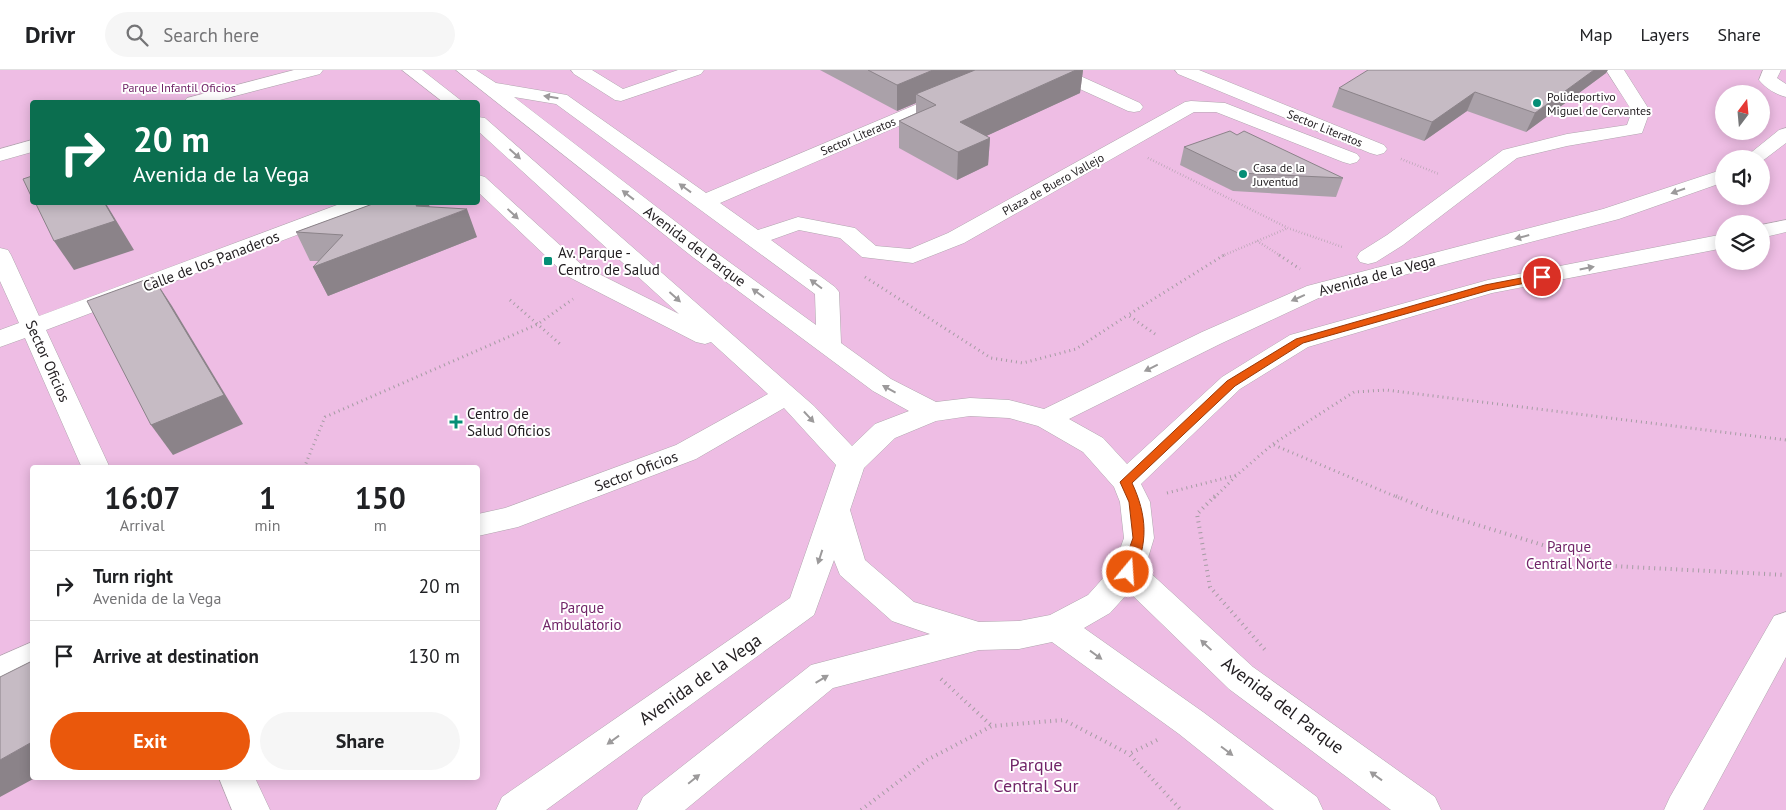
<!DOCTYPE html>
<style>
body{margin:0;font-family:"PT Sans",sans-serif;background:#f6f6f6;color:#202124;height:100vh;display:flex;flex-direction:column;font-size:19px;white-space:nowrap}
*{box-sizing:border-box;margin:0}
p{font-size:16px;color:#757577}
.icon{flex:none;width:28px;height:28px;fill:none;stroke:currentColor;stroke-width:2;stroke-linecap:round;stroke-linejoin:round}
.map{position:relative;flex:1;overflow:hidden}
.side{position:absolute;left:30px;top:395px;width:450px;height:315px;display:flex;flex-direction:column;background:#fff;border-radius:5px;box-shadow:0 2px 12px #0003}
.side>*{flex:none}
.guide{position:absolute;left:30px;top:30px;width:450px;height:105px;border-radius:5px;box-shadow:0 2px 12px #0003;background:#0b6e4f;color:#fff;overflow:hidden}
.needle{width:32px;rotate:16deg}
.tools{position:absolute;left:1715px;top:15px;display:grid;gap:10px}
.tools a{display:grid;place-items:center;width:55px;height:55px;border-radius:50%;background:#fff;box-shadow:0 2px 12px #0003;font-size:25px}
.pin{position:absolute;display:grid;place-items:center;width:42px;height:42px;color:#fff;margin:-21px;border:2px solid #fff;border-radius:50%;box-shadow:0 1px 5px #0007}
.me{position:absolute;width:55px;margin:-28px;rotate:18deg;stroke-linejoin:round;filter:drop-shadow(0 0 4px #0008)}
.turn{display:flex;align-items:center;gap:18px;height:105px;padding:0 20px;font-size:22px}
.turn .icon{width:65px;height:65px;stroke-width:2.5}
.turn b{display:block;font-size:35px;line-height:42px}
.eta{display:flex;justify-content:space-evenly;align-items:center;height:85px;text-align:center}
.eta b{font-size:30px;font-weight:800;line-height:35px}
.cta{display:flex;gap:10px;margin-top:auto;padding:10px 20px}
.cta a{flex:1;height:58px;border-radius:30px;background:#ea580c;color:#fff;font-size:20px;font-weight:800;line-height:58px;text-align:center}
.cta a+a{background:#f6f6f6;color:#202124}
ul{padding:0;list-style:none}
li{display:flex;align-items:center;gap:15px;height:70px;padding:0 20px;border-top:1px solid #e0e0e0}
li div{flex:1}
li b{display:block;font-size:19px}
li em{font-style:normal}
header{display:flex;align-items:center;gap:30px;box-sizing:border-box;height:70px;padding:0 25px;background:#fff;border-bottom:1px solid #e0e0e0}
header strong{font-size:24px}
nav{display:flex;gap:28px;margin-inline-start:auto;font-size:18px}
.search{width:350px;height:45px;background:#f6f6f6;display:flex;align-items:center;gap:12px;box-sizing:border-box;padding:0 18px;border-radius:28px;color:#757577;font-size:19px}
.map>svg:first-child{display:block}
.green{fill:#eebde4;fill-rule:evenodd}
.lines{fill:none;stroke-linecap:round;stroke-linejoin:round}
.minor-casing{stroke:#b0a6ae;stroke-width:1}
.path-far2{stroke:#a59ca3;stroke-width:2.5;stroke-dasharray:0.5 2.5;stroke-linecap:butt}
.path-far1{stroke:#a59ca3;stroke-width:3;stroke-dasharray:1 4;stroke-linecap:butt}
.path{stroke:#a59ca3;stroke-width:4;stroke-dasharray:1 4.5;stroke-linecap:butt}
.minor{fill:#fff;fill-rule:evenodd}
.wall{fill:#aaa1a9}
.shaded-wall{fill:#8b8389}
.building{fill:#c6bbc4;stroke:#8b8389}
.oneway{fill:#9c9a9b}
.route{fill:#ea580c;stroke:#983908}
.poi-dot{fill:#058e76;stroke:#fff;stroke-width:2}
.labels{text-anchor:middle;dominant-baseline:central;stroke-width:4;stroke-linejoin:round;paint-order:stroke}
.far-park-label{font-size:12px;fill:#712568;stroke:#fff}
.far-poi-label{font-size:12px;fill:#221e21;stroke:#fff;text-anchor:start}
.far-street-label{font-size:12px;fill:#221e21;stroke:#fff}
.street-label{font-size:15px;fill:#221e21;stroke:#fff}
.poi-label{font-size:15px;fill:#221e21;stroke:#fff;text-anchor:start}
.park-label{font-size:15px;fill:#712568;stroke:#fff}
.near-street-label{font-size:18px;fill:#221e21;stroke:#fff}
.near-park-label{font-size:18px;fill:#712568;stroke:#fff}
</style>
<header>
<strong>Drivr</strong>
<div class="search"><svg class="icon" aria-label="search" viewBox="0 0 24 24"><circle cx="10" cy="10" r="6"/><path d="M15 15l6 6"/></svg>Search here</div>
<nav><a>Map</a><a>Layers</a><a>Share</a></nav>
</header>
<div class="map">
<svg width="1786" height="740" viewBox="0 0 1786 740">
<rect width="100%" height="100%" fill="#fef2fb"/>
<!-- green -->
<path class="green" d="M0,0h1786v740h-1786zM1724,24h37v37h-37zM32,32h446v100h-446zM1724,89h37v37h-37zM1724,154h37v37h-37zM32,398h446v310h-446z"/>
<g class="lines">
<defs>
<g id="minor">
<polygon points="294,0 323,0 320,4 212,32 184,32 187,28"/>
<polygon points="402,0 422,0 463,32 443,32"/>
<path d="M456,0h20l20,13 71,12 139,98 292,-123h24l-3,4 -299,129 38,27 40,-13 57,11 21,18 34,3 38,-16 237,-131 6,-1 34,2 132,51 3,4 -3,4 -7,2 -7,-2 -127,-50h-22l-230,131 -51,20 -51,-6 -22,-19 -41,-8 -28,10 64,47 4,5 2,51 50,36 45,23 34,-4 39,2 35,9 158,-77 105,-46 296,-77 121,-40v13l-105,37 -296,77 -103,48 -151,75 34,19 24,26 95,-87 68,-42 198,-55 236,-46v14l-232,45 -184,54 -68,42 -99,95 9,18 4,36 -9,30 108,99 182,130 6,13h-50l-162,-121 -100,-97 -19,21 -26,15 119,84 114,85 6,13h-49l-95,-76 -127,-92 -33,7 -40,1 -146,38 -148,122h-48l6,-13 168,-132 119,-31 -38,-13 -52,-46 -6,-15 -20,55 -268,195h-50l6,-13 288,-199 46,-133 -52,-57 -88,51 -178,68 -40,9v-22l27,-6 171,-63 92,-51 -57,-52 -6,2 -9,-2 -129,-66 -89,-84v-17l7,2 98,89 96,48 -201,-183v-14l7,1 329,288 38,40 23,-22 34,-13 -36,-20 -179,-133zM514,27l42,7 259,190 1,31 -106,-77zM970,346l39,2 29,8 45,26 31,35 6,15 4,36 -10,28 -26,29 -38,20 -31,6 -40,1 -65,-20 -49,-42 -15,-50 14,-42 31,-30 41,-17z"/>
<polygon points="571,0 592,0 623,19 678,0 704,0 701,4 621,31 615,30 574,4"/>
<polygon points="1044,0 1067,0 1140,33 1143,37 1140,41 1134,42 1128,41 1047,4"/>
<polygon points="1175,0 1199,0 1384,75 1387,79 1384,83 1377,85 1370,83 1178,4"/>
<polygon points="1606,0 1624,0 1650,41 1642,63 1567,76 1517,88 1403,175 1376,192 1368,194 1360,192 1357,187 1360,182 1387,165 1503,80 1567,64 1627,55 1632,41"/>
<path d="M1763,0h18l-4,8 9,6v13c-9,-2 -21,-9 -27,-17z"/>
<polygon points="1786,58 1786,73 1761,92 1761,89 1743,89 1779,60"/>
<polygon points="32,70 32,82 0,91 0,79"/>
<polygon points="345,132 376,132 373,136 46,260 110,398 82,398 25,268 0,277 0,260 19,253 0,211 0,178 8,180 11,185 39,246"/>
<polygon points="1786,150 1786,162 1761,168 1761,155"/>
<polygon points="1786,542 1786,587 1703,740 1664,740 1670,727 1774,546"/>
<polygon points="32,572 32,602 0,618 0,586"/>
<polygon points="219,708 255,708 270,740 232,740"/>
</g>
</defs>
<!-- minor casing -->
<use href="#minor" class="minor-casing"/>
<!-- path-far2 -->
<g class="path-far2">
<polyline points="1148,88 1288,158 1342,177"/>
<polyline points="1401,89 1439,104"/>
<polyline points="1257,171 1281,186"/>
<polyline points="1222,186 1288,158"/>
</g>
<!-- path-far1 -->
<g class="path-far1">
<polyline points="1279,185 1300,199"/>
<polyline points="865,207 991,288 1023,293 1076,279 1128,245"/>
<polyline points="510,230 560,274"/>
<polyline points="1155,264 1128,245 1224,185"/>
<polyline points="1274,375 1399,428"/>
<polyline points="304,398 325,347 538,254 573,229"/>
<polyline points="1167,423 1237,405 1273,374 1354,322 1386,320 1786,370"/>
<polyline points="1214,428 1237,405"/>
</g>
<!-- path -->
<g class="path">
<polyline points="1215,426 1197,444 1210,517 1266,581"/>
<polyline points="1396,426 1429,440 1611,496 1786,505"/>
<polyline points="941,609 992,656"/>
<polyline points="1157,670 1129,684 1181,740"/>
<polyline points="861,740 927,690 992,656 1064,650 1129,684"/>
</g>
<!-- minor -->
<use href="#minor" class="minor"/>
</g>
<!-- wall -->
<g class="wall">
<polygon points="820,0 1083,0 1080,23 986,66 990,68 988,95 957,110 899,78 899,51 916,43 916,33 897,41"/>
<polygon points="1606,3 1526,62 1467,41 1424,71 1332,37 1339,18"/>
<polygon points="1237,65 1343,108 1336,127 1233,121 1180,95 1184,77"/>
<polygon points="378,132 428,132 429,137 477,167 328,226 313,197 319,191 310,191 296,162"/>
</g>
<!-- shaded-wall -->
<g class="shaded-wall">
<polygon points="933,0 993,0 916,24 916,33 897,41 897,15"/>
<polygon points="1076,0 1083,0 1080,23 958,79 960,52"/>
<polygon points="1594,0 1608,0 1606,3 1526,62 1535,43"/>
<polygon points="1475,22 1467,41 1424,71 1432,52"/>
<polygon points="990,68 988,95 957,110 958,82"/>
<polygon points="104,132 105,132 134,180 74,200 54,171"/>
<polygon points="418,132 428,132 435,151 467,139 477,167 328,226 313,197"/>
<polygon points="153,207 172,236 243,354 173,385 151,355"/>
<polygon points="32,672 32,708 35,708 0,727 0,690"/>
</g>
<!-- building -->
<g class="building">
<polygon points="868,0 933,0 897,15"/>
<polygon points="975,0 1076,0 960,52 990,68 958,82 899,51 936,35 916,24"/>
<polygon points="1368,0 1594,0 1535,43 1475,22 1432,52 1339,18"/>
<polygon points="1230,61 1237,65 1244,61 1343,108 1238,103 1184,77"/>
<polygon points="32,106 32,128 23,109"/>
<polygon points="35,132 104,132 115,151 54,171"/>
<polygon points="378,132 418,132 416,136 467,139 313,197 343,165 296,162"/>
<polygon points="153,207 224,325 151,355 87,231"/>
<polygon points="32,591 32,672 0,690 0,607"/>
</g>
<!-- one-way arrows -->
<defs><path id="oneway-solid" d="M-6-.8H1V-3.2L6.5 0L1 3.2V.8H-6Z" transform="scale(1.25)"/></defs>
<g class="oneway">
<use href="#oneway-solid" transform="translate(551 27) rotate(-171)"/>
<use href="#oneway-solid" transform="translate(515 84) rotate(42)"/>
<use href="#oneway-solid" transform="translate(685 118) rotate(-144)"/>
<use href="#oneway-solid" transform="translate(1678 121) rotate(161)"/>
<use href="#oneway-solid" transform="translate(628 125) rotate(-142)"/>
<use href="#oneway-solid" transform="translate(513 144) rotate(43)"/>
<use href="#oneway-solid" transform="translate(1522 167) rotate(165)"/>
<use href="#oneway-solid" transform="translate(1587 198) rotate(-11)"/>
<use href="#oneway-solid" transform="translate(816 214) rotate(-143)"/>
<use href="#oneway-solid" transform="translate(758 223) rotate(-144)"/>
<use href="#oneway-solid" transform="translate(675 227) rotate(42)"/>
<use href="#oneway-solid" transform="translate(1298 228) rotate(156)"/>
<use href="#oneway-solid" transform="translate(1151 298) rotate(154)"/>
<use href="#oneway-solid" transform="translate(889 319) rotate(-151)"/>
<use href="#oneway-solid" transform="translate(809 347) rotate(47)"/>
<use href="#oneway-solid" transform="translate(820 487) rotate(108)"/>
<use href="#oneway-solid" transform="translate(1206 575) rotate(-137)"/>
<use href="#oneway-solid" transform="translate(1096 585) rotate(36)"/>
<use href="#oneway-solid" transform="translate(822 609) rotate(-31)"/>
<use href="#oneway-solid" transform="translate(613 670) rotate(144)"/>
<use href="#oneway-solid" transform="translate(1227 681) rotate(37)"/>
<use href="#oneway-solid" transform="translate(1376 706) rotate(-144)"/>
<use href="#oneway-solid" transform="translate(694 709) rotate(-39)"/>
</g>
<!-- route -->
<path class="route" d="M1542,204l5,3 -1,2 -56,11 -187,53 -68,43 -103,97c15,32 17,61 0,93l-4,1 -5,-1 -2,-4 12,-34 -4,-36 -9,-20 107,-101 69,-42 189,-54z"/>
<!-- markers -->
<g class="poi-dot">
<circle cx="1537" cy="33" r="5"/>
<circle cx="1243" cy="104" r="5"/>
<rect x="543" y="186" width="10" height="10" rx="2.5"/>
<path d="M453.5 344.5h5v5h5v5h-5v5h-5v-5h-5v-5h5z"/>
</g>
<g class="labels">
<!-- far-park labels -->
<g class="far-park-label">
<text x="179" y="17">Parque Infantil Oficios</text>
</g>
<!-- far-poi labels -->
<g class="far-poi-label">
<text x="1547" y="26">Polideportivo<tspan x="1547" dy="14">Miguel de Cervantes</tspan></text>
<text x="1253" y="97">Casa de la<tspan x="1253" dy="14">Juventud</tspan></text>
</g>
<!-- far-street labels -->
<g class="far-street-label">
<text transform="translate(1325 58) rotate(22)">Sector Literatos</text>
<text transform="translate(858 66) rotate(-23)">Sector Literatos</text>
<text transform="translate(1053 114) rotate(-29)">Plaza de Buero Vallejo</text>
</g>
<!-- street labels -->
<g class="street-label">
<text transform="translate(695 176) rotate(37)">Avenida del Parque</text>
<text transform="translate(211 191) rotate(-21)">Calle de los Panaderos</text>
<text transform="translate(1377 205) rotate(-15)">Avenida de la Vega</text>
<text transform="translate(48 291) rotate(66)">Sector Oficios</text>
<text transform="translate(636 401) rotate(-21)">Sector Oficios</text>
</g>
<!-- poi labels -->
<g class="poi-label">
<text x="558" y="182">Av. Parque -<tspan x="558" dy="17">Centro de Salud</tspan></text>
<text x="467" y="343">Centro de<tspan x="467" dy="17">Salud Oficios</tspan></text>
</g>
<!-- park labels -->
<g class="park-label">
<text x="1569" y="476">Parque<tspan x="1569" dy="17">Central Norte</tspan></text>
<text x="582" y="537">Parque<tspan x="582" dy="17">Ambulatorio</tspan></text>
</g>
<!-- near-street labels -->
<g class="near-street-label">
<text transform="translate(700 609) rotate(-35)">Avenida de la Vega</text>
<text transform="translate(1283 635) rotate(37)">Avenida del Parque</text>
</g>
<!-- near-park labels -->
<g class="near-park-label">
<text x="1036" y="694">Parque<tspan x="1036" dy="21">Central Sur</tspan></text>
</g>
</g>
</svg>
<div class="tools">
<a><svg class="needle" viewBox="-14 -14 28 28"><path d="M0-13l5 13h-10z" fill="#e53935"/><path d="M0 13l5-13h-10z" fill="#757577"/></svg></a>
<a><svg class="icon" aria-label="sound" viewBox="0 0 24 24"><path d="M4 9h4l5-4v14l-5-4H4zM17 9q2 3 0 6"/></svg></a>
<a><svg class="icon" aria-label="layers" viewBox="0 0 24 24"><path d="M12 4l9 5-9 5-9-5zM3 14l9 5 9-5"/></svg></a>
</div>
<div class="pin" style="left:1542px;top:207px;background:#d93025"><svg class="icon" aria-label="arrive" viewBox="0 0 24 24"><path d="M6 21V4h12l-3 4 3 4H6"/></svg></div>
<svg class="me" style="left:1128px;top:502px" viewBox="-20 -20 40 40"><circle r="17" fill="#ea580c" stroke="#fff" stroke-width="3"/><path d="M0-11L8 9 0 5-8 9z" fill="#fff"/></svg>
<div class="guide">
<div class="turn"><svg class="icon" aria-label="right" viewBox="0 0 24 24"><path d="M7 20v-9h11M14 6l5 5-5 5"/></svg><div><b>20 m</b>Avenida de la Vega</div></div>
</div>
<section class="side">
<div class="eta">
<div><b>16:07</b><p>Arrival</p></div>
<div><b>1</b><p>min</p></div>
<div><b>150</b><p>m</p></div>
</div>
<ul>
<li><svg class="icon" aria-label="right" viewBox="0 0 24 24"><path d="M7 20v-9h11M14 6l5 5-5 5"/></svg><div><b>Turn right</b><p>Avenida de la Vega</p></div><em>20 m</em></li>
<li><svg class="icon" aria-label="arrive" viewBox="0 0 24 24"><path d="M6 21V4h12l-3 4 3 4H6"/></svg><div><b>Arrive at destination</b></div><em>130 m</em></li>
</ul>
<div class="cta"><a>Exit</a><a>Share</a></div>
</section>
</div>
